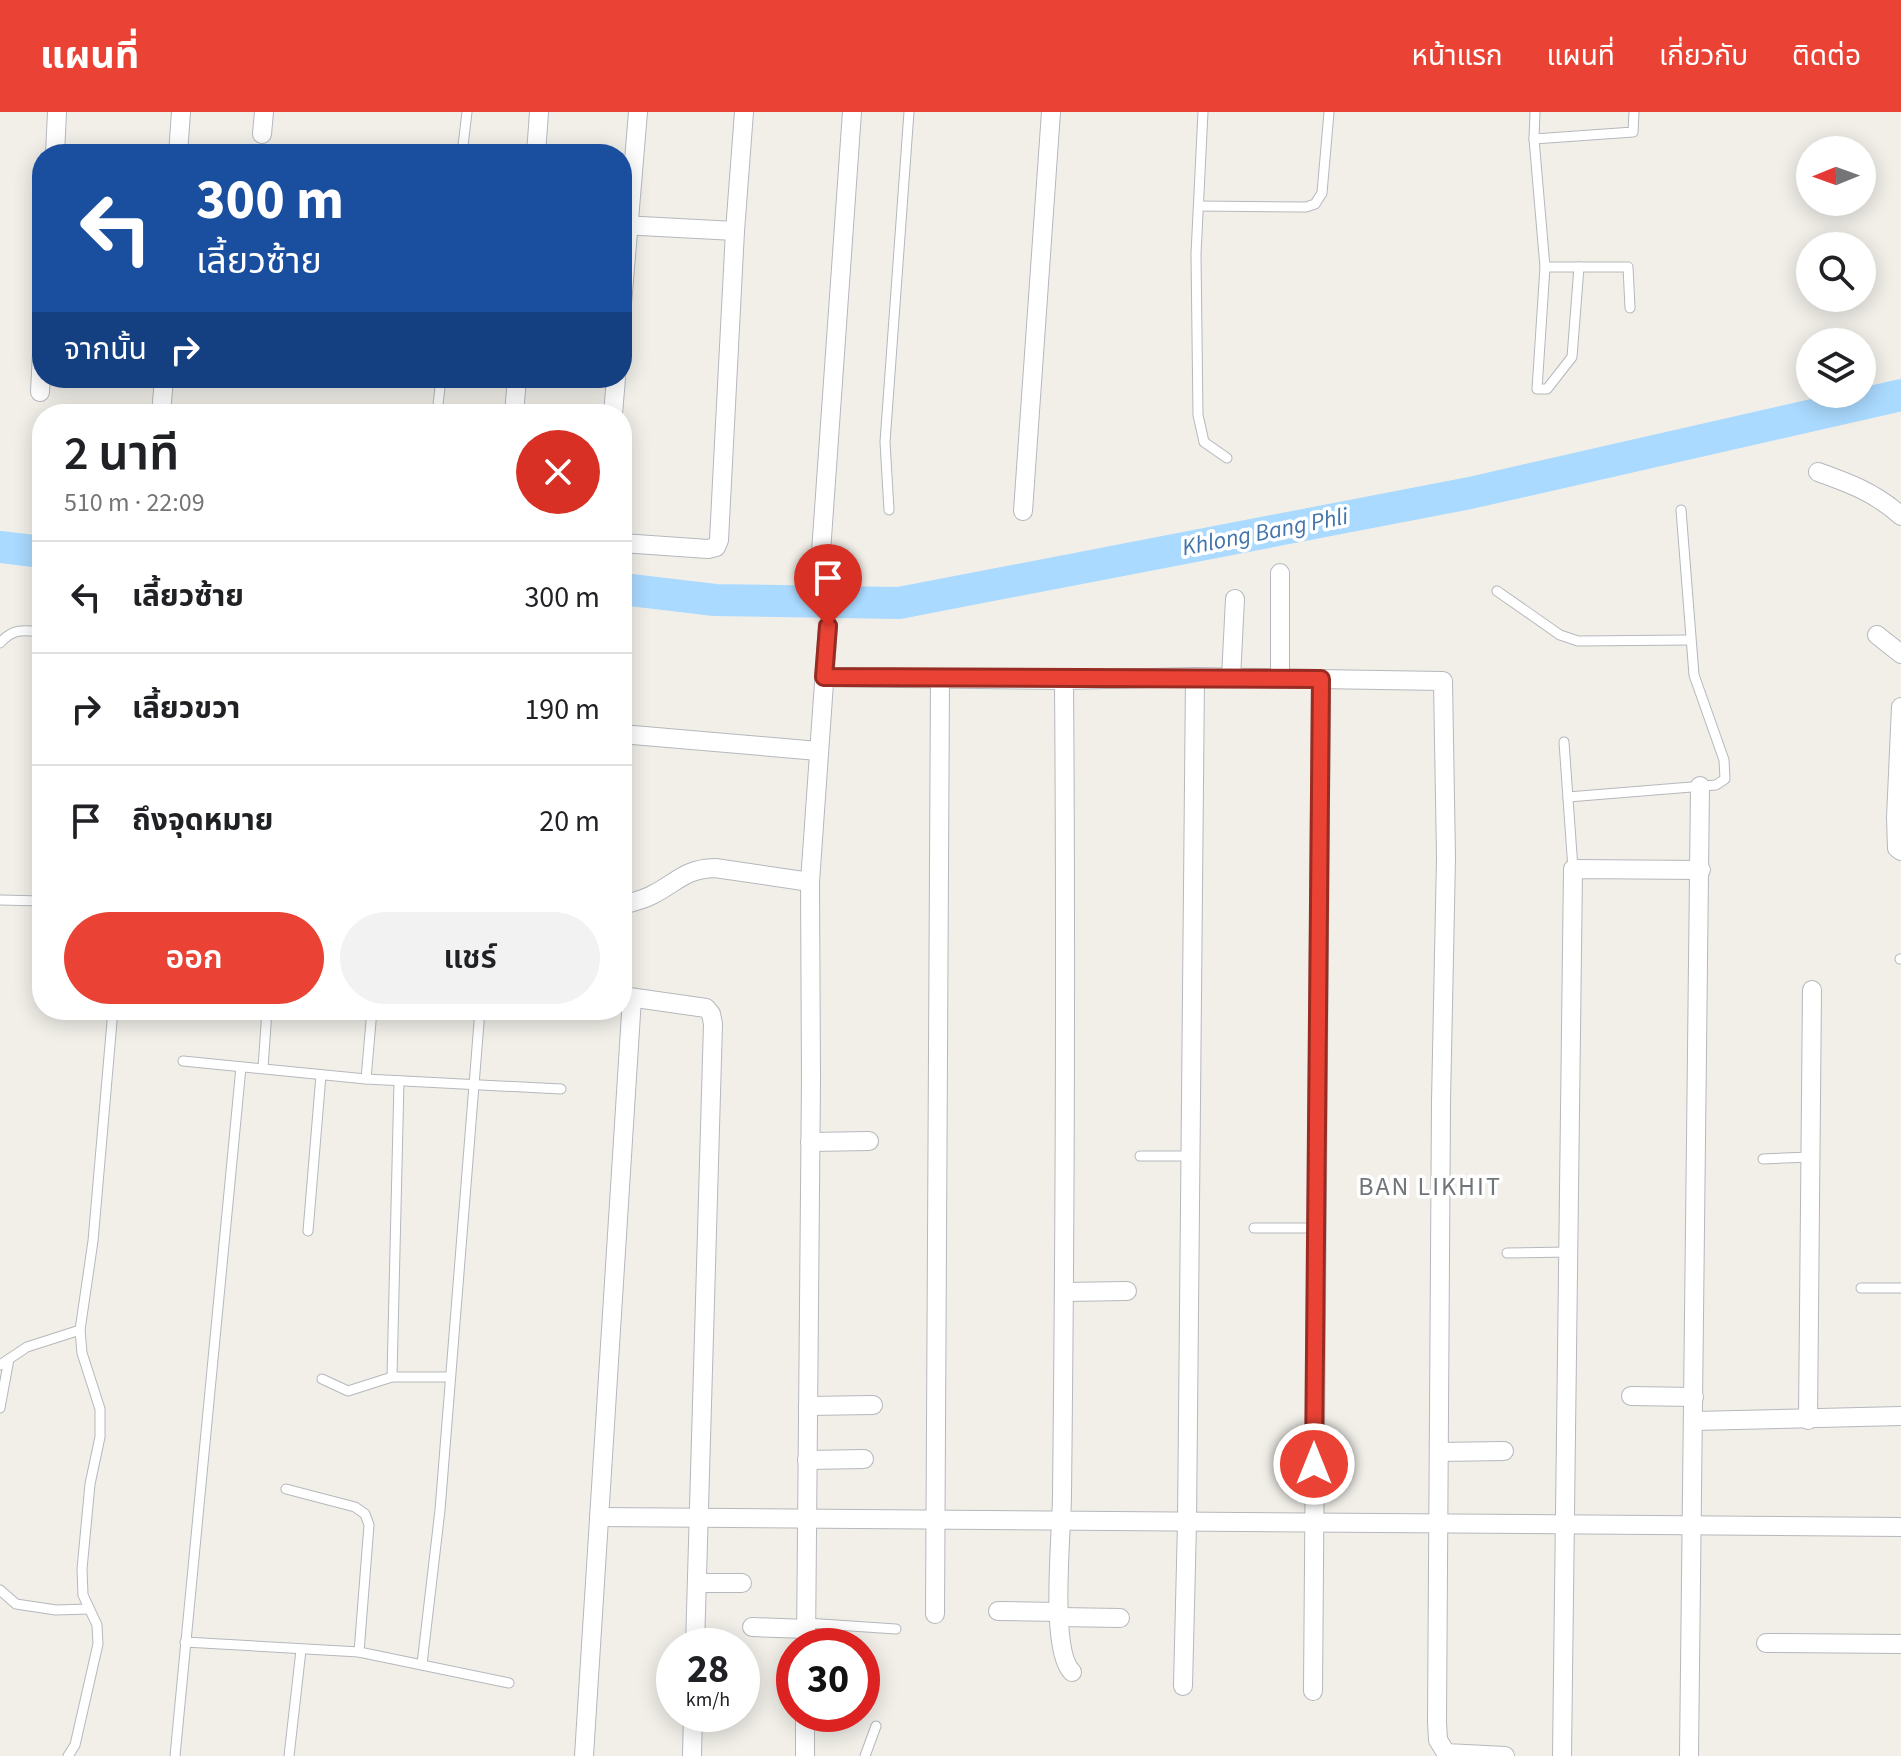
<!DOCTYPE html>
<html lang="th">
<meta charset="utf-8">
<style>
body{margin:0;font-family:"Source Sans 3","Noto Sans Thai",sans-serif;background:#f2f2f2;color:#202124;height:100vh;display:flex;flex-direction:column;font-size:30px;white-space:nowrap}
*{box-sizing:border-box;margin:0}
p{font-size:26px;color:#757577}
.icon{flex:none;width:44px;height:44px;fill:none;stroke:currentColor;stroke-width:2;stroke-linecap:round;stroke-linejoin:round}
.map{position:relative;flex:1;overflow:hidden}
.side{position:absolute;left:32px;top:292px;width:600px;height:616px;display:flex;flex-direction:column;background:#fff;border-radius:32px;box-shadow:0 4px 20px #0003}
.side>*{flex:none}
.guide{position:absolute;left:32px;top:32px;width:600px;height:244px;border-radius:32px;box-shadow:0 4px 20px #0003;background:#1a4fa0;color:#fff;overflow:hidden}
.needle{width:52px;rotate:269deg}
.fabs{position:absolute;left:1796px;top:24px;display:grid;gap:16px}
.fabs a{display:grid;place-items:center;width:80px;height:80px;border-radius:50%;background:#fff;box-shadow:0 4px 20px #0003;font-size:40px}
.speed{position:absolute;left:656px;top:1516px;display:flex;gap:16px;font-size:40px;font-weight:700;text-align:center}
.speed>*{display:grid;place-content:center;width:104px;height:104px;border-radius:50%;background:#fff;box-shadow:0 4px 20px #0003;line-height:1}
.speed small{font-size:20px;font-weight:400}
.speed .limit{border:12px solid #d22;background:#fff;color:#111}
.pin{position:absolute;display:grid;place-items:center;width:68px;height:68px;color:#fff;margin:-82px -34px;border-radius:50% 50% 50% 0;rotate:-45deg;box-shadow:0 0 8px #0007}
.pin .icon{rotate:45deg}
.me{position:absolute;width:88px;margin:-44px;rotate:0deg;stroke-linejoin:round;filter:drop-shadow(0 0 6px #0008)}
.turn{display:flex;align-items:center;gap:28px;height:168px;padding:0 32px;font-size:36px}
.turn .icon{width:104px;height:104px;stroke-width:2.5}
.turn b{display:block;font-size:56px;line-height:68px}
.then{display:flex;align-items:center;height:76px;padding:0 32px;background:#0003;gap:16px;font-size:30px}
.round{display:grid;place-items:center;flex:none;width:84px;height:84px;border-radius:42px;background:#f2f2f2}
.overview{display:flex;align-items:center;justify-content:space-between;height:136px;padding:0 32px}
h1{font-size:48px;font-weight:600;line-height:60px}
.button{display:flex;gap:16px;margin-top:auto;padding:16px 32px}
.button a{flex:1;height:92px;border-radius:48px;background:#ea4335;color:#fff;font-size:32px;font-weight:600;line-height:92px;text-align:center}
.button a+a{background:#f2f2f2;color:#202124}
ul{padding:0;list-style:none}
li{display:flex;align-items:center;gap:24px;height:112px;padding:0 32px;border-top:2px solid #e0e0e0}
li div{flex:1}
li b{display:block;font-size:30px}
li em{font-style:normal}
header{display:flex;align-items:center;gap:48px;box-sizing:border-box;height:112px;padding:0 40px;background:#ea4335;color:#fff}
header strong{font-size:38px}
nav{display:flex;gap:44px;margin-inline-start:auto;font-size:28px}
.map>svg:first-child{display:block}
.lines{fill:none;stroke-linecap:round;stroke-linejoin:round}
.river{stroke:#aadaff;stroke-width:32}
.lane-casing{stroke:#b5b8bc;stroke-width:11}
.street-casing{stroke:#b5b8bc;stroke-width:20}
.lane{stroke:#fff;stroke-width:9}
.street{stroke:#fff;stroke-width:18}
.route-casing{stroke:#982c22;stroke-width:20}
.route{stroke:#ea4335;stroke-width:14}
.labels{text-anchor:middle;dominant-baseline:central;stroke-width:7;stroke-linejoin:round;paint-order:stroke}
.water-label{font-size:24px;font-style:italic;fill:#4174aa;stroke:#fff}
.quarter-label{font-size:26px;letter-spacing:2px;fill:#70757a;stroke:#fff}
</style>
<header>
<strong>แผนที่</strong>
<nav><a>หน้าแรก</a><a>แผนที่</a><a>เกี่ยวกับ</a><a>ติดต่อ</a></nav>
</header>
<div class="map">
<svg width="1901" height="1644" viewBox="0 0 1901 1644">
<rect width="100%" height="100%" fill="#f1efe8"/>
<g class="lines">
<!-- river -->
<g class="river">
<polyline points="0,435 42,440"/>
<polyline points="622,477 715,488 899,491 1470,381 1901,283"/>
</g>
<defs>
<g id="lane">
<polyline points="1203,0 1196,142 1198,303 1204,330 1227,346"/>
<polyline points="1535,0 1534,27 1545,155 1537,277 1547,277 1572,245 1579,155"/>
<polyline points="1534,27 1633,20 1634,0"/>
<polyline points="462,42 467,0"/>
<polyline points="1199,94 1306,95 1315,92 1322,81 1329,0"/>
<polyline points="1545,155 1628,155 1630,196"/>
<polyline points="437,302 441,266"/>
<polyline points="889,398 885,330 909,0"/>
<polyline points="1497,479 1560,523 1578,529 1689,528"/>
<path d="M0,531c13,-15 23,-13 42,-11"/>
<polyline points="1564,630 1573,757"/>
<polyline points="1568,685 1716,673 1725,667 1724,648 1694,563 1681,398"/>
<polyline points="0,788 42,789"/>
<polyline points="1900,847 1901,847"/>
<polyline points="183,949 366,967 561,977"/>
<polyline points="263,956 267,898"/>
<polyline points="366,967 372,898"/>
<polyline points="399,969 392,1265 450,1265"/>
<polyline points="1140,1044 1189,1044"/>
<polyline points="1763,1047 1810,1045"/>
<polyline points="1254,1116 1315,1116"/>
<polyline points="308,1119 321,963"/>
<polyline points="1507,1141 1569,1140"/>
<polyline points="1861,1176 1901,1176"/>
<polyline points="0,1253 27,1235 80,1218"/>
<polyline points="322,1267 348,1279 392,1265"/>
<polyline points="0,1296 9,1247"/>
<polyline points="286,1377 355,1395 365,1402 369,1413 359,1540"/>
<polyline points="0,1478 16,1492 56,1498 89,1497"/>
<polyline points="806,1511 896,1517"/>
<polyline points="185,1530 359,1540 509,1571"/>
<polyline points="422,1552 440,1398 480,898"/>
<polyline points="68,1644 75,1633 98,1532 97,1513 83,1483 82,1457 90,1372 100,1325 100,1297 82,1241 80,1218 93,1129 113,898"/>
<polyline points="175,1644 241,955"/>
<polyline points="289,1644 301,1538"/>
<polyline points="865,1644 876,1614"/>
</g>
<g id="street">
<polyline points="262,22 264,0"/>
<polyline points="55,42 57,0"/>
<polyline points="178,42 181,0"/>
<polyline points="536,42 539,0"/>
<polyline points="622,113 735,119"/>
<polyline points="622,192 638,0"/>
<polyline points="40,280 42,241"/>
<polyline points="161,302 164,266"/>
<polyline points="514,302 517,266"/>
<polyline points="613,302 616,266"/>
<path d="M1818,360c31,11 58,21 83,44"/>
<polyline points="1023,399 1051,0"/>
<polyline points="622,431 708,437 716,435 719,428 735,119 744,0"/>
<polyline points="821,440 852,0"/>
<polyline points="1877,523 1901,542"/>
<polyline points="824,565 1064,568 1195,565 1443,569 1446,745 1441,990 1437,1610 1438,1628 1446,1641 1505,1644"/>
<polyline points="1231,566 1235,487"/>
<polyline points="1280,566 1280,461"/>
<path d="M1064,568c2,271 1,543 -2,815 0,36 -13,155 10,177"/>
<polyline points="1901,595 1896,706 1897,736 1901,739"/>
<polyline points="633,623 818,639"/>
<path d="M622,793c10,-3 21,-5 30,-10 26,-13 32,-26 63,-27l95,14"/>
<polyline points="622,884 706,896 711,902 713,912 695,1534"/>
<polyline points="810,1030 869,1029"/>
<polyline points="1064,1180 1127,1179"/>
<polyline points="1631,1284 1694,1285"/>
<polyline points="808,1294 873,1293"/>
<polyline points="1808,1308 1812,878"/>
<polyline points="1694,1309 1901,1304"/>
<polyline points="1440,1340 1504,1339"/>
<polyline points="807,1348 864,1347"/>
<polyline points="599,1405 1901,1415"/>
<polyline points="697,1471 742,1471"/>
<polyline points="998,1499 1059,1500"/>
<polyline points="935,1502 940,567"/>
<polyline points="1059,1505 1120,1506"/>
<polyline points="752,1515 806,1517"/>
<polyline points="1766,1531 1901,1532"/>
<polyline points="806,1534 811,966 810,770 828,514"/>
<polyline points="1183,1574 1187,1411 1195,565"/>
<polyline points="1313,1579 1321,567"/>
<polyline points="584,1644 632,886"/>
<polyline points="692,1644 693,1602"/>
<polyline points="805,1644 805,1602"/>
<polyline points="1562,1644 1573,757 1701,758"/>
<polyline points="1689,1644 1700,674"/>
</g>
</defs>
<!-- lane casing -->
<use href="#lane" class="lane-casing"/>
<!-- street casing -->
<use href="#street" class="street-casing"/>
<!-- lane -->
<use href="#lane" class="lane"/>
<!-- street -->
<use href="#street" class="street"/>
</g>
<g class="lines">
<defs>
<polyline id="route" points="828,514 824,565 1321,567 1314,1352"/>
</defs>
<!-- route casing -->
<use href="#route" class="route-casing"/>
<!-- route -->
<use href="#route" class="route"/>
</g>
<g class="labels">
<!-- water labels -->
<g class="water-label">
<text transform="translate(1265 420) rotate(-11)">Khlong Bang Phli</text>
</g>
<!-- quarter labels -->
<g class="quarter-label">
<text x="1430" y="1074">BAN LIKHIT</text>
</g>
</g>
</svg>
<div class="fabs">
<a><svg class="needle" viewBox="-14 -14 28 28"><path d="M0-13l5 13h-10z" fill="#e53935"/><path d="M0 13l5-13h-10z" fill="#757577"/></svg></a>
<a><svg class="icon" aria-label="search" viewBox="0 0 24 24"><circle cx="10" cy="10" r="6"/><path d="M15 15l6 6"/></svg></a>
<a><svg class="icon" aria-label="layers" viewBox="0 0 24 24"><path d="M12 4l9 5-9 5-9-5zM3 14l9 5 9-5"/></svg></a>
</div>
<div class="speed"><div>28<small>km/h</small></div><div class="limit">30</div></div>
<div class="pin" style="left:828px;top:514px;background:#d93025"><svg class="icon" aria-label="arrive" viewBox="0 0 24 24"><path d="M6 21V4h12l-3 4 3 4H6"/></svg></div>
<svg class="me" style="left:1314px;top:1352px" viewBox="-20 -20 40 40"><circle r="17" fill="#ea4335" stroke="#fff" stroke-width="3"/><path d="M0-11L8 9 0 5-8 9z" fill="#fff"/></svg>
<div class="guide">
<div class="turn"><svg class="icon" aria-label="left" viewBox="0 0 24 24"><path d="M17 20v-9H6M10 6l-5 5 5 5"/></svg><div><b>300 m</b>เลี้ยวซ้าย</div></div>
<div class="then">จากนั้น<svg class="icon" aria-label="right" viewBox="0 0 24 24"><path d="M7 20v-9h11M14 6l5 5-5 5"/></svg></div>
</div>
<section class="side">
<div class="overview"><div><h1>2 นาที</h1><p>510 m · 22:09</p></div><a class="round" style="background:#d93025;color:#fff"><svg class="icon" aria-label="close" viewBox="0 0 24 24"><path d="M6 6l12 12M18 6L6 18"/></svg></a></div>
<ul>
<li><svg class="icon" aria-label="left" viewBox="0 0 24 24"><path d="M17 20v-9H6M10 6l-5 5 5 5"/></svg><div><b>เลี้ยวซ้าย</b></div><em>300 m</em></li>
<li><svg class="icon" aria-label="right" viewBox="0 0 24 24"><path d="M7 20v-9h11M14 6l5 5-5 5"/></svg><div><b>เลี้ยวขวา</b></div><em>190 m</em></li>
<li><svg class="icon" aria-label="arrive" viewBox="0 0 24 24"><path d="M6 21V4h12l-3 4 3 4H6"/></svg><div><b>ถึงจุดหมาย</b></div><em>20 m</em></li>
</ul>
<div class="button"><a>ออก</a><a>แชร์</a></div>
</section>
</div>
